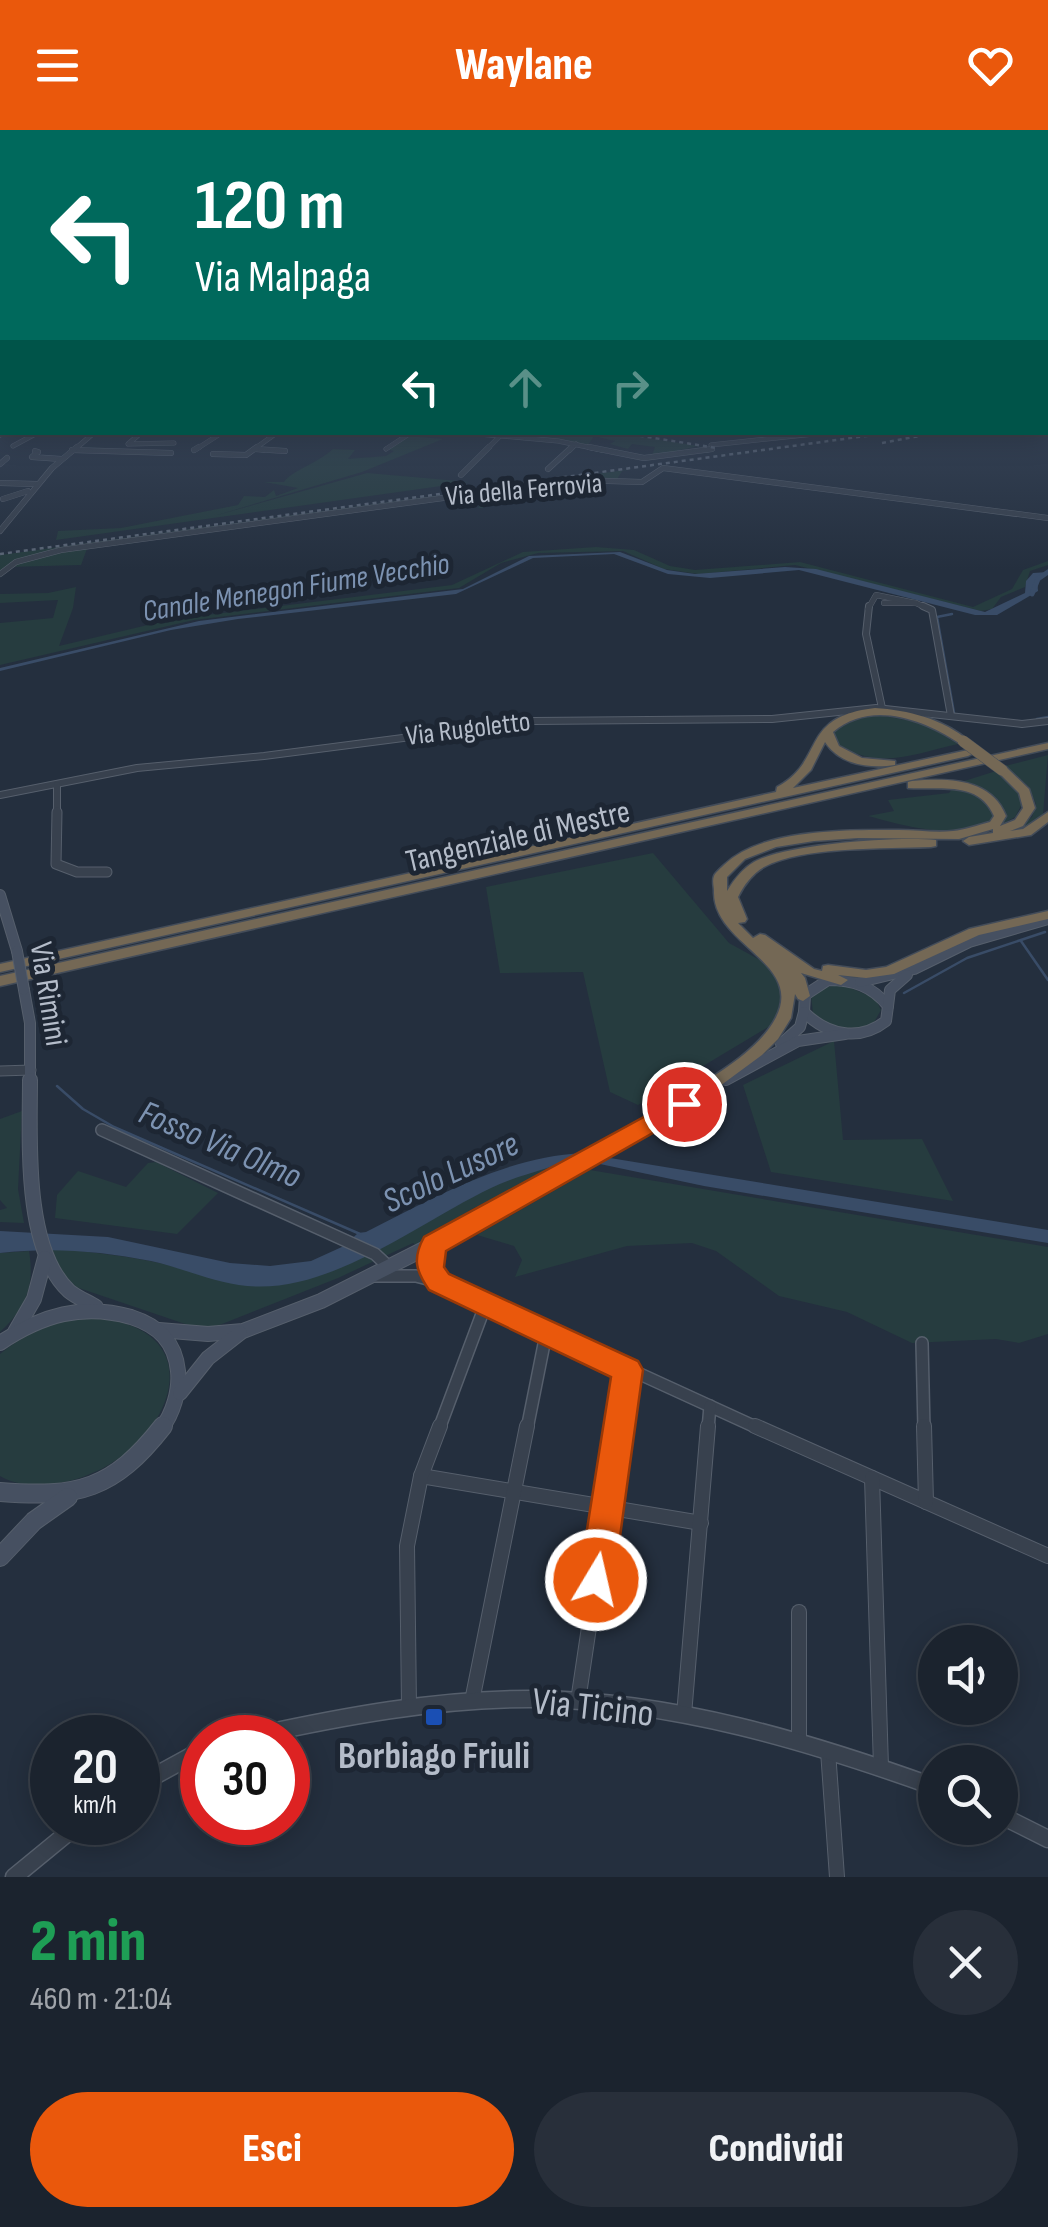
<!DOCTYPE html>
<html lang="it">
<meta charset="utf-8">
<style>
body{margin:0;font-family:"Sofia Sans Condensed",sans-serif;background:#282f3a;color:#f1f3f6;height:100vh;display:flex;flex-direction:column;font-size:38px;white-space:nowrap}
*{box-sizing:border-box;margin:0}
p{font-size:32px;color:#a0a4aa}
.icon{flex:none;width:55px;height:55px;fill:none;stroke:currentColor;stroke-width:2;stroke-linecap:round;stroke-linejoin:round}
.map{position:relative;height:1747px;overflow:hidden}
.side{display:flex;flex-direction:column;background:#1b232e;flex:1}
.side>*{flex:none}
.guide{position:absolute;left:0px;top:0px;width:1050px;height:305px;box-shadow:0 5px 25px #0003,0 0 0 2px #39404a;background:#00695c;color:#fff;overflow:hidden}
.fabs{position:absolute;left:918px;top:1495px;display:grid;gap:20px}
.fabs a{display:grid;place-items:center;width:100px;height:100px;border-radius:50%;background:#1b232e;box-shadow:0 5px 25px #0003,0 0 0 2px #39404a;font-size:50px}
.speed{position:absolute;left:30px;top:1585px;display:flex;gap:20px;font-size:50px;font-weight:700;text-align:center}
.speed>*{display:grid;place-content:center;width:130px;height:130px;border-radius:50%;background:#1b232e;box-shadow:0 5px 25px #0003,0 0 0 2px #39404a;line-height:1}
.speed small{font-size:25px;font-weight:400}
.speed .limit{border:15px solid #d22;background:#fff;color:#111}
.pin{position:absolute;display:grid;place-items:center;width:85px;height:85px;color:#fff;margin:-42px;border:5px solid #fff;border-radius:50%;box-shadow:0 2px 10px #0007}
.me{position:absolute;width:110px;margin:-55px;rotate:9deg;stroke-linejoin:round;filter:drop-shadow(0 0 8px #0008)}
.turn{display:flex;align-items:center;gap:35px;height:210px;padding:0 30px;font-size:45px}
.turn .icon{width:130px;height:130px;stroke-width:2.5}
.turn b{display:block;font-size:70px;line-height:85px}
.lanes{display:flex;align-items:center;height:95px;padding:0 30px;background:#0003;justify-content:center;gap:50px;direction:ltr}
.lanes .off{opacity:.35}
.round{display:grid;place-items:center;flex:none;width:105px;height:105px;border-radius:52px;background:#282f3a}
.overview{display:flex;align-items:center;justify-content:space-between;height:170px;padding:0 30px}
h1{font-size:60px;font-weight:800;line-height:75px;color:#1e9e55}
.button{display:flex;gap:20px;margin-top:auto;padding:20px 30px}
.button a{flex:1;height:115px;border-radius:60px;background:#ea580c;color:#fff;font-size:40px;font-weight:800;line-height:115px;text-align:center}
.button a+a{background:#282f3a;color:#f1f3f6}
header{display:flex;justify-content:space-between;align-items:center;height:130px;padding:0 30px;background:#ea580c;color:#fff;font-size:45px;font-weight:800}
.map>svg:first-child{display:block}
.green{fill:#263c3f}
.water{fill:#394c67}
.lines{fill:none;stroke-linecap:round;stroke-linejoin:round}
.stream{stroke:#394c67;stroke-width:2.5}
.canal{stroke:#394c67;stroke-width:5}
.minor-far5-casing{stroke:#565f6c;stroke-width:5}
.minor-far4-casing{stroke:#565f6c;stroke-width:6}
.minor-far3-casing{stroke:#565f6c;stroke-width:8}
.minor-far2-casing{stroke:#565f6c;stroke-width:11}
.minor-far1-casing{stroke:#565f6c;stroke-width:14}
.minor-casing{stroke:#565f6c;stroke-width:16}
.tertiary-far2-casing{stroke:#565f6c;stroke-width:5}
.tertiary-far1-casing{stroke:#565f6c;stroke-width:6}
.tertiary-casing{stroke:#565f6c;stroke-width:19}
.secondary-far2-casing{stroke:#565f6c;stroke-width:12}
.secondary-far1-casing{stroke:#565f6c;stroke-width:16}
.secondary-casing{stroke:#565f6c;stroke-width:20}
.motorway-casing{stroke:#434c59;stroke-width:3}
.minor-far5{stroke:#38414e;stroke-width:4}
.minor-far4{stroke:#38414e;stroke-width:5}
.minor-far3{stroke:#38414e;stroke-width:6}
.minor-far2{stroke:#38414e;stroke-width:9}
.minor-far1{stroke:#38414e;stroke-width:11}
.minor{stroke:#38414e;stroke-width:14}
.tertiary-far2{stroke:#38414e;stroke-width:4}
.tertiary-far1{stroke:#38414e;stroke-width:5}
.tertiary{stroke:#38414e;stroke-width:16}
.secondary-far2{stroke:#465061;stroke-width:10}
.secondary-far1{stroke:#465061;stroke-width:14}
.secondary{stroke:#465061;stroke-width:18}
.motorway{fill:#746855;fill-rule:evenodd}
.rail{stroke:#5a6575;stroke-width:2.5;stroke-dasharray:4 4;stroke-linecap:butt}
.secondary-bridge-casing{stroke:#565f6c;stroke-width:12;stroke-linecap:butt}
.motorway-bridge-casing{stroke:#434c59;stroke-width:12;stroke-linecap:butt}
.secondary-bridge{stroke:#465061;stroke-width:10}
.motorway-bridge{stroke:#746855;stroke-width:11}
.route{fill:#ea580c;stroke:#983908;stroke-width:2.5}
.transit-dot{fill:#1a4fb4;stroke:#1d2633;stroke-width:4}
.labels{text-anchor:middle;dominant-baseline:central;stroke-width:10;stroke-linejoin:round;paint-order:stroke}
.far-street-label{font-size:28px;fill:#b4bcc9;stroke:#1d2633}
.far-water-label{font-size:30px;font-style:italic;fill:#7c92b1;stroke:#1d2633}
.street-label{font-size:32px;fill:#b4bcc9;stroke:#1d2633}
.water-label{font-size:35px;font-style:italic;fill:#7c92b1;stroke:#1d2633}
.near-street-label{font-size:38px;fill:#b4bcc9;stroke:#1d2633}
.near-poi-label{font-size:38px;font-weight:bold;fill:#b4bcc9;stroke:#1d2633}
</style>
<header><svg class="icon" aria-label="menu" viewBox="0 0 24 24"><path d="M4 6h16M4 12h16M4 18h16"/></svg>Waylane<svg class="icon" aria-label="heart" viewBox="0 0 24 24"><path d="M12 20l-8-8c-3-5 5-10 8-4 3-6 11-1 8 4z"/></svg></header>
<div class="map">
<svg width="1048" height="1747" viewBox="0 0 1048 1747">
<rect width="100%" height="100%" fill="#242f3e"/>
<!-- green -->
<g class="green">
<polygon points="509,302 615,303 699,316 652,326 655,317 632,314 628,319 610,314 615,311 594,306 588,315 506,306"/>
<path d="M408,306l35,3 -81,33 -148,44 153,-43 103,9 -414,58 2,-9 63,-3 117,-23 6,-9 21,1 9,-7 2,6 22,-8 -34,-6h20c7,-11 34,-19 49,-33l22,1 -7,9 38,-3 8,-5 -7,-2z"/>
<polygon points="633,339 622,341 616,351 595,350 496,361 483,378 478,378 492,361 88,416 81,435 7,437 0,443 0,425"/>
<polygon points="596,417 634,420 670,436 695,440 800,432 973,477 1012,459 1023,440 1048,431 1048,435 1030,441 1025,457 1001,467 992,479 981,481 795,435 698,444 664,439 623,421 538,423 501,433 459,458 194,490 0,535 0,493 53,488 58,470 0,473 0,464 48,463 76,457 73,478 59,516 173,489 452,455 523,422"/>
<path d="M884,586l39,7 35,21c-50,11 -75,26 -124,0l-2,-9c10,-18 34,-19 52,-19z"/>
<polygon points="1048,625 1043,684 1022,700 1013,701 1032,687 1036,674 1028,656 1005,636"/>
<polygon points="996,641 1019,663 1022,674 1015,687 995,698 1000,677 958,653"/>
<path d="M955,656l28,11 11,17 -3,6c-31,22 -90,5 -123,-4l26,-5 -6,-11 61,-7z"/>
<polygon points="653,723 729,813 771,836 782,862 775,893 638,975 610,962 583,842 500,843 486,757"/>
<path d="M843,855l32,13 6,12 -8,14c-22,7 -43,6 -60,-11l-2,-17 13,-9z"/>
<polygon points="834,911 843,1010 922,1009 953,1071 771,1042 743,955"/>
<polygon points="22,981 18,1059 24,1093 0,1092 0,1080 7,1078 0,1070 0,989"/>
<polygon points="156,1032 218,1063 177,1104 55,1088 57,1065 78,1041 126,1057 148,1033"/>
<path d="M565,1033l-93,46 -56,36 -3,-2 -75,35 -121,48 -20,2 -121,-41 -17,-18 -8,-21c33,3 67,7 99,13 46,9 87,31 135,23 101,-18 177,-107 280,-121z"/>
<polygon points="590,1040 1048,1117 1048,1204 1019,1213 996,1209 912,1213 847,1182 779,1166 716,1121 692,1113 627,1116 515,1147 522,1130 514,1116 477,1105"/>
<path d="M29,1121c6,35 -3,57 -29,81v-79z"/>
<path d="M79,1187c154,2 89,152 -26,167 -17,2 -38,1 -53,-8v-122c24,-20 49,-30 79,-37z"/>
</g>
<!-- water -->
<g class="water">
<polygon points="620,422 667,440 695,444 785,437 816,439 985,482 1025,463 1026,451 1033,443 1048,442 1037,449 1038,461 997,485 975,485 799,440 710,448 668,444 614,424 533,428 456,464 238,489 171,500 0,541 0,538 199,491 463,459 529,426"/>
<path d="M583,1023c-28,16 -62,20 -92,35 -73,35 -161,106 -244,98 -33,-3 -64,-18 -96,-25 -50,-10 -100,-14 -151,-8v-22l108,6 122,26 40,3 41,-5 33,-15 14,-13 8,-1c69,-35 139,-75 217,-79z"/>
<polygon points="610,1028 1048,1100 1048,1113 704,1056 600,1034"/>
</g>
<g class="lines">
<!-- stream -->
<g class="stream">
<polyline points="952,484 937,487 954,583"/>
<polyline points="1037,589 1048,587"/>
<polyline points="1021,811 1048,850"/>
<polyline points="904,863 967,828 1045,802"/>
<polyline points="57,956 83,979 114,997 360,1104"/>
</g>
<!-- canal -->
<polyline class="canal" points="1032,464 1038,449 1048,442"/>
<defs>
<g id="minor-far5">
<polyline points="13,302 33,304"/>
<polyline points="142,302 128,314 174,313"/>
<polyline points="0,305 4,302"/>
<polyline points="13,316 39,302"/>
<polyline points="255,319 264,320"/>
<polyline points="386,319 412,302"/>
<polyline points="74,320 95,302"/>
<polyline points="195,320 223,302"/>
<polyline points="253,320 278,302"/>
<polyline points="486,320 500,306"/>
<polyline points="570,320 576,314"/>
</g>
<g id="minor-far4">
<polyline points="255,319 285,321"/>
<polyline points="72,320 171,323"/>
<polyline points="194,320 199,317"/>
<polyline points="35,321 38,322 32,327 61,329"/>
<polyline points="213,324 246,325 257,317"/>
<polyline points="0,334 7,328"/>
<polyline points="548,339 572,317"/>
<polyline points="461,345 489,317"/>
<polyline points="0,353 37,354"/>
<polyline points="3,369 28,361"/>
<polyline points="0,401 52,338 77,317"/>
<polyline points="0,444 16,432 61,420 575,350 642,352 663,338 1048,388"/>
<polyline points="884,473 916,473 929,479"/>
<polyline points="868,479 876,465 915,473"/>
</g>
<g id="minor-far3">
<polyline points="869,476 866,504 882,578"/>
<polyline points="923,476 932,480 951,586"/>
<polyline points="0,665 137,638 264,626 534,591 772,589 876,578 1022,594 1048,591"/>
<polyline points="57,685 57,655"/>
</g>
<g id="minor-far2">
<polyline points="57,682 56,734 77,742 107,742"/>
<polyline points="0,941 31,940"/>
</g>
<g id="minor-far1">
<polyline points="102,1000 375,1124 390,1138"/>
<polyline points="434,1115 430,1139 437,1150"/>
<polyline points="375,1146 416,1146 439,1152 760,1299"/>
<polyline points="922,1213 924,1299"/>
<polyline points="439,1299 485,1176"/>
<polyline points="527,1299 546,1204"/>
<polyline points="618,1299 627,1240"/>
<polyline points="708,1299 710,1276"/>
</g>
<g id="minor">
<polyline points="755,1296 1048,1426"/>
<polyline points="924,1296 926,1372"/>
<polyline points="421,1346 701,1393"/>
<polyline points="872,1348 881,1637"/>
<polyline points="799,1482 799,1611"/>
<polyline points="472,1571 527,1296"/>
<polyline points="578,1571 619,1296"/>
<polyline points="409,1577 407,1416 421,1346 440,1296"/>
<polyline points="684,1585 708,1296"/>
<polyline points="828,1621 837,1747"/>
</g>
<g id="tertiary-far2">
<polyline points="456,302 558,311 602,320"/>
<polyline points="711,315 833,302"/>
<polyline points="707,320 712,319"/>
</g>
<polyline id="tertiary-far1" points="589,317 644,328 712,319"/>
<g id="tertiary">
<path d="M244,1608c96,-21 194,-40 293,-39 137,2 270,42 398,88"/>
<polyline points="138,1655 202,1620"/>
<polyline points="1000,1685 1048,1709"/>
<polyline points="14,1747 81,1692"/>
</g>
<g id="secondary-far2">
<polyline points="0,765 17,821"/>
<path d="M828,850c25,0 44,6 60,26l-2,15c-27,21 -59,14 -82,-9l1,-17z"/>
<polyline points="860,852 914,839 969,812 1048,789"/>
<polyline points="24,860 30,893 30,952"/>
<polyline points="888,876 890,860 907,845"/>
<polyline points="781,914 800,897 804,882"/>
<polyline points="726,950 798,911 845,904"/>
</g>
<g id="secondary-far1">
<path d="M30,950c0,58 -7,168 39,211 7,6 19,11 27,16"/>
<polyline points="159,1200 208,1204 243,1201 321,1171 493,1084 688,971"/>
<polyline points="15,1202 34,1169 45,1128"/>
<path d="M0,1213c42,-28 83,-40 131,-26 28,9 44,25 47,54 2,19 -5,43 -17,58"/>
<polyline points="180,1263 208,1228 240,1203"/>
</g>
<g id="secondary">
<path d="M0,1362c78,6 113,-2 163,-66"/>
<polyline points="0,1427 34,1391 68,1367"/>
</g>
<g id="motorway">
<path d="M875,578c33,2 68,11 94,33l-6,3 -4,-1c-37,-24 -88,-43 -126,-11l6,14 23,12 33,3v4c-25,4 -55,0 -70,-23l-14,28 -18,18 175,-38 6,3 -6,3 -968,216v-8l776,-172 1,-5c50,-27 21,-70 98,-79z"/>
<polygon points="1048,613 1048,619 0,856 0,846"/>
<path d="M1002,636l4,1 23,22 6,19 -12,18 -13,5 13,-2 25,-17v10l-17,13 -62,10 -6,-4 6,-4 24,-4v-4l-34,10 -101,-1 -44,3 -38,6 -31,12 -18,18v14c7,-11 15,-22 27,-29 32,-18 144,-26 182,-22v6l-5,1c-45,2 -128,-1 -167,20 -12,7 -20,18 -26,30l9,22 -2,3 -7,1 15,15 7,-4 5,1 49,34 8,2 1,-5 5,-1 38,5 20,-3 83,-38 79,-18v8l-69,16 -85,39 -28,4 -28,-3 10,5 -7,5 -40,-12 4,5 5,18 -7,5 -5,-2 -3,-5 -4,24 -13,21 -16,16 -72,53h-12l-2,-4 2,-4c30,-22 67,-40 90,-70 50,-66 -56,-81 -54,-139 0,-5 -2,-10 0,-15 1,-3 8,-9 10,-11 38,-37 125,-35 175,-35 18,0 36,3 54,1 12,-1 25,-6 37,-9l4,-6c-15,-36 -55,-26 -86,-28v-6l4,-1c36,-3 79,-3 94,35l-6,10 15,-6 8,-12 -4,-15 -23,-23z"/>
</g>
</defs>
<!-- minor-far5 casing -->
<use href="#minor-far5" class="minor-far5-casing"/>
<!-- minor-far4 casing -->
<use href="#minor-far4" class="minor-far4-casing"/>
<!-- minor-far3 casing -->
<use href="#minor-far3" class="minor-far3-casing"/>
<!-- minor-far2 casing -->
<use href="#minor-far2" class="minor-far2-casing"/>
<!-- minor-far1 casing -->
<use href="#minor-far1" class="minor-far1-casing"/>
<!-- minor casing -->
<use href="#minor" class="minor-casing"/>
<!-- tertiary-far2 casing -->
<use href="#tertiary-far2" class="tertiary-far2-casing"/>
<!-- tertiary-far1 casing -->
<use href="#tertiary-far1" class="tertiary-far1-casing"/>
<!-- tertiary casing -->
<use href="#tertiary" class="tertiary-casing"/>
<!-- secondary-far2 casing -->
<use href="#secondary-far2" class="secondary-far2-casing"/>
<!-- secondary-far1 casing -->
<use href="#secondary-far1" class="secondary-far1-casing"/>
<!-- secondary casing -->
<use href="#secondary" class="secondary-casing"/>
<!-- motorway casing -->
<use href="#motorway" class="motorway-casing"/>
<!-- minor-far5 -->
<use href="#minor-far5" class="minor-far5"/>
<!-- minor-far4 -->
<use href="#minor-far4" class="minor-far4"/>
<!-- minor-far3 -->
<use href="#minor-far3" class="minor-far3"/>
<!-- minor-far2 -->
<use href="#minor-far2" class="minor-far2"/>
<!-- minor-far1 -->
<use href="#minor-far1" class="minor-far1"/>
<!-- minor -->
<use href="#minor" class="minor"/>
<!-- tertiary-far2 -->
<use href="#tertiary-far2" class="tertiary-far2"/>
<!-- tertiary-far1 -->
<use href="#tertiary-far1" class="tertiary-far1"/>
<!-- tertiary -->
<use href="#tertiary" class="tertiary"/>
<!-- secondary-far2 -->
<use href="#secondary-far2" class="secondary-far2"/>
<!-- secondary-far1 -->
<use href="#secondary-far1" class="secondary-far1"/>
<!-- secondary -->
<use href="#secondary" class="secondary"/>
<!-- motorway -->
<use href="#motorway" class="motorway"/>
<!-- rail -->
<g class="rail">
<polyline points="616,302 717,318"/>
<polyline points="882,313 941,302"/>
<polyline points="0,424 895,302"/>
</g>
<defs>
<polyline id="secondary-bridge" points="17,821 24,860"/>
<polyline id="motorway-bridge" points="963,611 1002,640"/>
</defs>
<!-- secondary-bridge casing -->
<use href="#secondary-bridge" class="secondary-bridge-casing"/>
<!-- motorway-bridge casing -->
<use href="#motorway-bridge" class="motorway-bridge-casing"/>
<!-- secondary-bridge -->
<use href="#secondary-bridge" class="secondary-bridge"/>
<!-- motorway-bridge -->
<use href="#motorway-bridge" class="motorway-bridge"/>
</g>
<!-- sky -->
<linearGradient id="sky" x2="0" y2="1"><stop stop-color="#141a22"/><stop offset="0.45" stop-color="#3f4d63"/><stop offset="1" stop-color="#3f4d63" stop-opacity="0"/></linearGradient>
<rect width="1048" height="440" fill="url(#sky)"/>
<!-- route -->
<path class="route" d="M684,965l9,2 3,7 -3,6 -247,141 -2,16 5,7 189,87 5,9 -29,210 -5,12 -13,5 -12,-5 -5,-12 32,-203 -182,-87c-13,-19 -17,-31 -5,-53z"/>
<!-- markers -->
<rect class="transit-dot" x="424" y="1577" width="20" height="20" rx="5"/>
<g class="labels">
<!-- far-street labels -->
<g class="far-street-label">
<text transform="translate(524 360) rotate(-5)">Via della Ferrovia</text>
<text transform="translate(468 599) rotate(-7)">Via Rugoletto</text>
</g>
<!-- far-water labels -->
<g class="far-water-label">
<text transform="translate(296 458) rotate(-9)">Canale Menegon Fiume Vecchio</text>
</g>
<!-- street labels -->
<g class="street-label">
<text transform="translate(518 707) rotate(-13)">Tangenziale di Mestre</text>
<text transform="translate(48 864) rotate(81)">Via Rimini</text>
</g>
<!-- water labels -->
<g class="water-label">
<text transform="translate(220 1015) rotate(23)">Fosso Via Olmo</text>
<text transform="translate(451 1043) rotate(-25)">Scolo Lusore</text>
</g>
<!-- near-street labels -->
<g class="near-street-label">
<text transform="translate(593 1578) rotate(6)">Via Ticino</text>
</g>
<!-- near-poi labels -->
<g class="near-poi-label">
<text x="434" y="1626">Borbiago Friuli</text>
</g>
</g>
</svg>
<div class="fabs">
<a><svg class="icon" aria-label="sound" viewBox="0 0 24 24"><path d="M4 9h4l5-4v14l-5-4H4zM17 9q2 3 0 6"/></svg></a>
<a><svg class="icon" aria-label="search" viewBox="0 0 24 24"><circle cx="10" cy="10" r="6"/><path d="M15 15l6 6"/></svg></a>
</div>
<div class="speed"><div>20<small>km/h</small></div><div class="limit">30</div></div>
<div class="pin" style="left:684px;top:974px;background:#d93025"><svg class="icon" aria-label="arrive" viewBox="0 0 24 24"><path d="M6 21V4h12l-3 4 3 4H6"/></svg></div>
<svg class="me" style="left:596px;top:1450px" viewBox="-20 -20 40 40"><circle r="17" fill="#ea580c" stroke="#fff" stroke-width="3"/><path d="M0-11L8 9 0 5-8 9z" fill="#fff"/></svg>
<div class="guide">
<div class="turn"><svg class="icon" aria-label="left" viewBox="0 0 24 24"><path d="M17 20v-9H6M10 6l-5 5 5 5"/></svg><div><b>120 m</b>Via Malpaga</div></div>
<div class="lanes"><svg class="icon" aria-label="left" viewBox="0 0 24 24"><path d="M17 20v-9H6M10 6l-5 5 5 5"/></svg><svg class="icon off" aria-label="ahead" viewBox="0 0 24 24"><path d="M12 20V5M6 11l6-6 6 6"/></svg><svg class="icon off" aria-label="right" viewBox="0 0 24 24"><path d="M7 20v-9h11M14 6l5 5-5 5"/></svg></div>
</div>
</div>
<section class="side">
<div class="overview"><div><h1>2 min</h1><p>460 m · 21:04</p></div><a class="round"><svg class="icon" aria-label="close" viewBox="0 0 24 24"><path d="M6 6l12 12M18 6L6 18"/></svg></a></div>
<div class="button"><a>Esci</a><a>Condividi</a></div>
</section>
